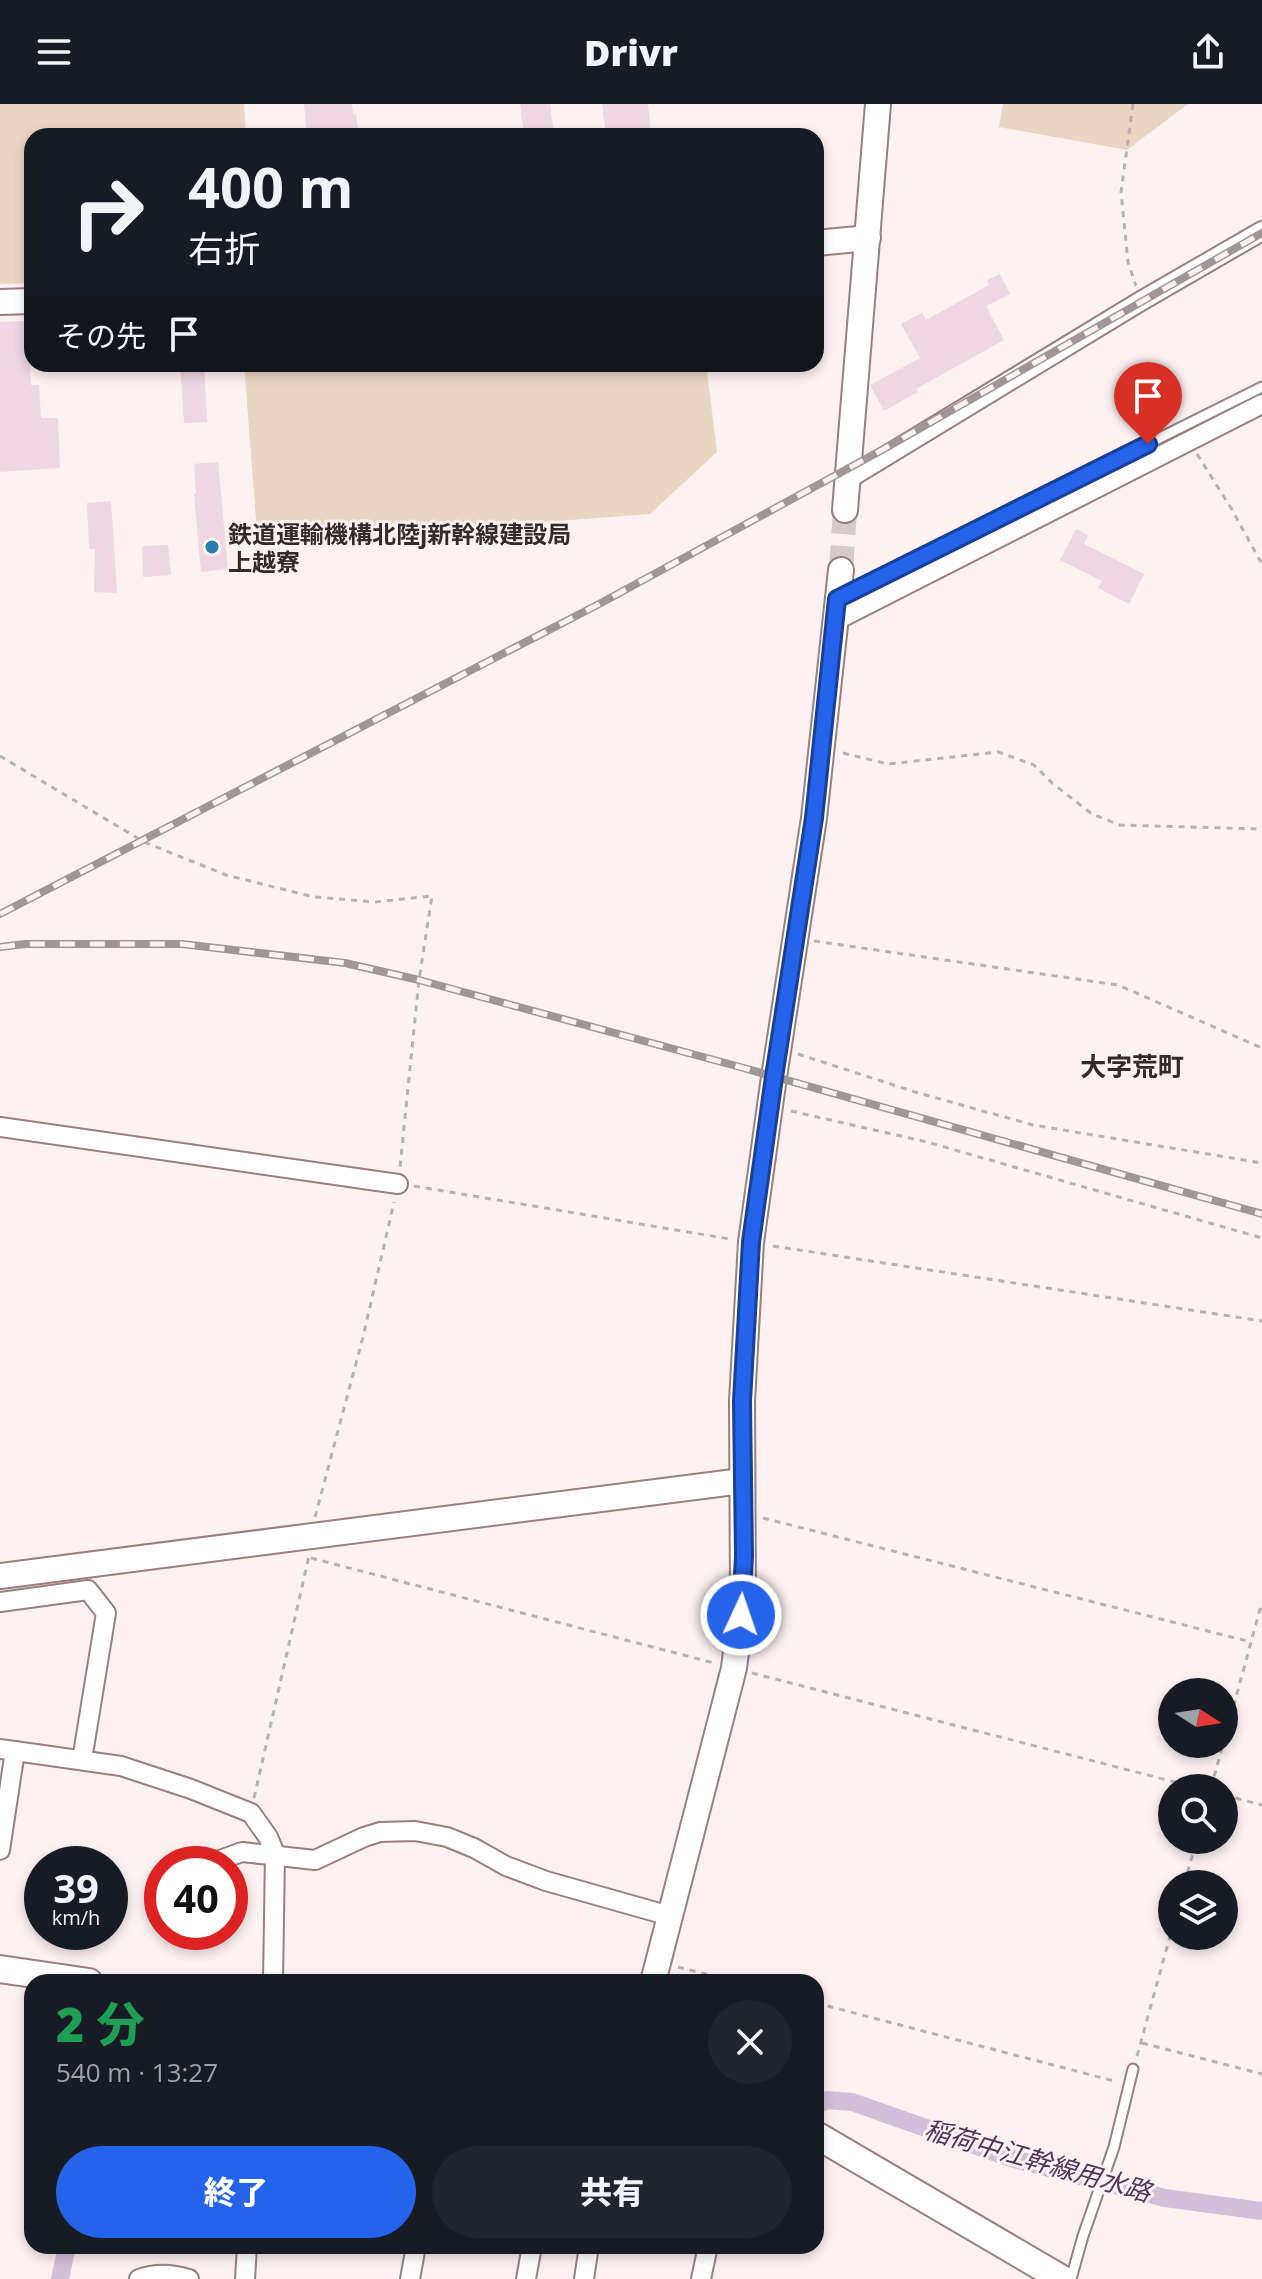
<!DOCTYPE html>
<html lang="ja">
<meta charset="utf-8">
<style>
body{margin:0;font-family:"Open Sans","Noto Sans JP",sans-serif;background:#20242c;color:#f1f3f6;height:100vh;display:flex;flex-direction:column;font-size:30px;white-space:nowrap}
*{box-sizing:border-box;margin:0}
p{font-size:26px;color:#9ea1a6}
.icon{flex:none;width:44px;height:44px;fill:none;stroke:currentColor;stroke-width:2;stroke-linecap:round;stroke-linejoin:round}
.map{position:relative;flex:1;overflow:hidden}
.drawer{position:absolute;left:24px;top:1870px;width:800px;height:280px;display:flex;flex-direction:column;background:#171b24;border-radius:24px;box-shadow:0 4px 12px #0003}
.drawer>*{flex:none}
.banner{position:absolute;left:24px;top:24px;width:800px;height:244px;border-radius:24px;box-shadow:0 4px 12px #0003;background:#171b24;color:#f1f3f6;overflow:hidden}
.needle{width:52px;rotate:102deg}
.buttons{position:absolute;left:1158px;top:1574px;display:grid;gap:16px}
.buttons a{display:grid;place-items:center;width:80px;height:80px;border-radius:50%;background:#171b24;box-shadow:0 4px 12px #0003;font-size:40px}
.speed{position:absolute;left:24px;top:1742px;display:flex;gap:16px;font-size:40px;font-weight:700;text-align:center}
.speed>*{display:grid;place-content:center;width:104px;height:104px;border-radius:50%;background:#171b24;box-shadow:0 4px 12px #0003;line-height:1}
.speed small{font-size:20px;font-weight:400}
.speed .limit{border:12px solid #d22;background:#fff;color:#111}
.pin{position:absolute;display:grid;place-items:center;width:68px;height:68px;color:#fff;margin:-82px -34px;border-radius:50% 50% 50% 0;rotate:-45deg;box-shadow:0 0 8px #0007}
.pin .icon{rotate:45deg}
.me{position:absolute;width:88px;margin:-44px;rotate:3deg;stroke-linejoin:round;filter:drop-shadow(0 0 6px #0008)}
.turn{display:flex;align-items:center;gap:28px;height:168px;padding:0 32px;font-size:36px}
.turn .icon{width:104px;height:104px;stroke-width:2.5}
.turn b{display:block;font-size:56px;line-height:68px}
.then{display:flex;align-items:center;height:76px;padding:0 32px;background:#0003;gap:16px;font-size:30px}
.round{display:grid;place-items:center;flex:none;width:84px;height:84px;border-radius:42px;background:#20242c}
.head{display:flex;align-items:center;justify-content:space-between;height:136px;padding:0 32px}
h1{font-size:48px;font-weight:800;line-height:60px;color:#1e9e55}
.action{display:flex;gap:16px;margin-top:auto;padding:16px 32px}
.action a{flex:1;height:92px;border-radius:48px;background:#2563eb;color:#fff;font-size:32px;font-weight:800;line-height:92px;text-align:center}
.action a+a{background:#20242c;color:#f1f3f6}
header{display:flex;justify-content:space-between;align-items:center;height:104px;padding:0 32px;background:#171b24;font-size:36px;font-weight:800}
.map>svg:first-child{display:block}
.green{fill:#ead5c2}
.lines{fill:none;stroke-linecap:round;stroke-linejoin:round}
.canal{stroke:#d2bfd9;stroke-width:18}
.building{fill:#eed6e3}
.tertiary-tunnel{stroke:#d5c9ca;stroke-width:24;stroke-dasharray:24 12;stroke-linecap:butt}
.service-casing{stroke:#997f82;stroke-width:13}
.minor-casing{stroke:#997f82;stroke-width:22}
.tertiary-casing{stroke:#997f82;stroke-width:28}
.secondary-casing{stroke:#997f82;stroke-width:30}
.path{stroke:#bbafb0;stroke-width:3;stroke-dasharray:6 6;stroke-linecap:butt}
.service{stroke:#fff;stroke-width:9}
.minor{stroke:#fff;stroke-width:18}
.tertiary{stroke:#fff;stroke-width:24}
.secondary{stroke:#fff;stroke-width:26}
.rail-casing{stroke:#a19697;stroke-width:8}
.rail{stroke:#fdf1f2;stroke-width:5;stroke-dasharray:15;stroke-linecap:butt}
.route-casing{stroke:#184099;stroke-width:20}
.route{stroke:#2563eb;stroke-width:14}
.poi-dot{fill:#237eac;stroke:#fdf1f2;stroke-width:3}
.labels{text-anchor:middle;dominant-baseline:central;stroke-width:6;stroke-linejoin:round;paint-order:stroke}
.poi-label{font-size:24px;font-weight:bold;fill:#342a2b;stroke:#fdf1f2;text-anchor:start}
.neighbourhood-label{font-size:26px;font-weight:bold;fill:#342a2b;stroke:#fdf1f2}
.water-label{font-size:26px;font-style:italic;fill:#51355b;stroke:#fdf1f2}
</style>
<header><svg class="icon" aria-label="menu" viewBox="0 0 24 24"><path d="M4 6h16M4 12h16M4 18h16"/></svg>Drivr<svg class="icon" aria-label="share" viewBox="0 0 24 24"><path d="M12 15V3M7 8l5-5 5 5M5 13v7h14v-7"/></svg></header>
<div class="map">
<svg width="1262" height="2175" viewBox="0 0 1262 2175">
<rect width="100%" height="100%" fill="#fdf1f2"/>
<!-- green -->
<g class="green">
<polygon points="0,0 244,0 246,32 32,32 32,179 0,180"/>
<polygon points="1003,0 1188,0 1127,46 999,23"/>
<polygon points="244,260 706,260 717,348 650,410 258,440"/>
</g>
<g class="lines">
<!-- canal -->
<g class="canal">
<polyline points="816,2001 827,1996 852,1998 1014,2055 1165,2094 1262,2107"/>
<polyline points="60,2175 67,2142"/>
</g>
</g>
<!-- building -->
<g class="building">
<polygon points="304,0 352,0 353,10 356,10 359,32 307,32"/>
<polygon points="520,0 550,0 554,32 524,32"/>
<polygon points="602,0 648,0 651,32 606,32"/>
<polygon points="1000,170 1010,190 986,202 1004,236 916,285 918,288 884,307 870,281 920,254 901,220 922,209 926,216 989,181 987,176"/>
<polygon points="24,217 24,219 28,219 31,281 39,281 41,314 58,314 60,364 0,368 0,218"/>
<polygon points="180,260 204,260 207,318 184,319"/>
<polygon points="218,358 228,465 201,468 194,390 196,390 194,360"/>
<polygon points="111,397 117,489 94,488 95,445 89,445 87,399"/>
<polygon points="1076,425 1088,431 1084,440 1144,470 1129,500 1098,484 1102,477 1060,456"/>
<polygon points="168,441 171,471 143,473 142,442"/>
</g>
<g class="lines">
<!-- tertiary-tunnel -->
<polyline class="tertiary-tunnel" points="841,466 845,406"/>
<defs>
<g id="service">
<polyline points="840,493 1262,283"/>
<polyline points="1071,2175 1083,2132 1114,2043 1133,1965"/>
</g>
<g id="minor">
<polyline points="848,375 1141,197 1262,127"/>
<polyline points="835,517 1262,300"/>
<polyline points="0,1023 398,1080"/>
<polyline points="0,1498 88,1486 106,1509 82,1656"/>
<polyline points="0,1645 121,1662 191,1685 251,1709 268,1733 275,1750 273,1878"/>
<polyline points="0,1746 15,1647"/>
<polyline points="209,1760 242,1748 315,1756 364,1733 380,1728 415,1727 447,1733 474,1744 506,1762 546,1777 670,1812"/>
<path d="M139,2175c16,-6 34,-5 50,0"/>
<polyline points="245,2175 247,2142"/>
<polyline points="410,2175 416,2142"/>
<polyline points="526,2175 532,2142"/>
<polyline points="584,2175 589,2142"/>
<polyline points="701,2175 708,2142"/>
</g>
<g id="tertiary">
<polyline points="816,139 868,134"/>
<polyline points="0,198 32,197"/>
<polyline points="845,406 878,0"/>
<polyline points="0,1472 742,1377"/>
<polyline points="653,1878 734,1564 743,1491 742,1297 751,1138 774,973 814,714 841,466"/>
</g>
<g id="secondary">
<polyline points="0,1865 89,1878"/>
<polyline points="816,2031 1062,2175"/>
</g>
</defs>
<!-- service casing -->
<use href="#service" class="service-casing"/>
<!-- minor casing -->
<use href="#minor" class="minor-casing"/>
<!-- tertiary casing -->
<use href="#tertiary" class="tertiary-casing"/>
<!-- secondary casing -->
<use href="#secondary" class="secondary-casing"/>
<!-- path -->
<g class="path">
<polyline points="1133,0 1121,88 1128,158 1136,182"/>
<polyline points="1197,350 1231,404 1262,460"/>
<polyline points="843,649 888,660 998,648 1034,661 1052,679 1092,710 1120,721 1262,725"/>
<polyline points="0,652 144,738 226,771 314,793 375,798 432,792 419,876 400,1063"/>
<polyline points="814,837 1118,881 1262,944"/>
<polyline points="798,950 915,988 1033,1021 1262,1059"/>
<polyline points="791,1007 927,1038 1262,1134"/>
<polyline points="414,1082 730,1135"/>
<polyline points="773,1142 1262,1217"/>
<polyline points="315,1413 363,1233 394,1098"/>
<polyline points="763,1414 1251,1538"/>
<polyline points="311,1454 714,1559"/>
<polyline points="752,1569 1198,1684"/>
<polyline points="1224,1637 1262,1498"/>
<polyline points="1211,1684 1223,1640"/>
<polyline points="1224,1691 1262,1701"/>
<polyline points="254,1694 309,1452"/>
<polyline points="1184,1780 1197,1736"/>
<polyline points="678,1863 736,1878"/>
<polyline points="816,1899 1118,1978"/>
<polyline points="1142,1939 1262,1970"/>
<polyline points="1137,1952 1172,1825"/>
</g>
<!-- service -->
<use href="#service" class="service"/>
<!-- minor -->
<use href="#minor" class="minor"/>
<!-- tertiary -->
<use href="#tertiary" class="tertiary"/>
<!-- secondary -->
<use href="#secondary" class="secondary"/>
<defs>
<g id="rail">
<polyline points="0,810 601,499 882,346 1262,129"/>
<polyline points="0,843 25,840 182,840 345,859 419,876 740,963 1262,1110"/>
</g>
</defs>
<!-- rail casing -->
<use href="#rail" class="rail-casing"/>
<!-- rail -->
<use href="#rail" class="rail"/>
</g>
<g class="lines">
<defs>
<polyline id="route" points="741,1511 744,1452 742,1297 751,1138 774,973 814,714 837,495 1148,340"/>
</defs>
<!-- route casing -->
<use href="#route" class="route-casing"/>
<!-- route -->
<use href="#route" class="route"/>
</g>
<!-- markers -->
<circle class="poi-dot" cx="212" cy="443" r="8"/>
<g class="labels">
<!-- poi labels -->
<g class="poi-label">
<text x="228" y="429">鉄道運輸機構北陸j新幹線建設局<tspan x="228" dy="28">上越寮</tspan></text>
</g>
<!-- neighbourhood labels -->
<g class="neighbourhood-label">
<text x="1132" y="962">大字荒町</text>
</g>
<!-- water labels -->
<g class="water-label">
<text transform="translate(1038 2056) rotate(16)">稲荷中江幹線用水路</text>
</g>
</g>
</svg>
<div class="buttons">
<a><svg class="needle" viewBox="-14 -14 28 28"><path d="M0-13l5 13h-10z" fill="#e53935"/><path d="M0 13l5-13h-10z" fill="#9ea1a6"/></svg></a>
<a><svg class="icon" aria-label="search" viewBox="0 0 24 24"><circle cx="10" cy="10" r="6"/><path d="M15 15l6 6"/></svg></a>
<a><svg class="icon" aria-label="layers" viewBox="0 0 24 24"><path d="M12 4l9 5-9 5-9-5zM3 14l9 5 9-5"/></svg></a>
</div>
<div class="speed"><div>39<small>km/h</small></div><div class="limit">40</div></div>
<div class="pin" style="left:1148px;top:340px;background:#d93025"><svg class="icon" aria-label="arrive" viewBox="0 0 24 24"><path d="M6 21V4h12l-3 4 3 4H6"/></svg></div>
<svg class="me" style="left:741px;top:1511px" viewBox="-20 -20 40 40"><circle r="17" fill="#2563eb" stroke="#fff" stroke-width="3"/><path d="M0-11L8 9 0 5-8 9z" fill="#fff"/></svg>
<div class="banner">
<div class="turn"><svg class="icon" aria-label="right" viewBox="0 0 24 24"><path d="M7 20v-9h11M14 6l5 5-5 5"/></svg><div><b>400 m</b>右折</div></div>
<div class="then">その先<svg class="icon" aria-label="arrive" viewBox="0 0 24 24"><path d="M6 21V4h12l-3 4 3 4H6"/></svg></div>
</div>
<section class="drawer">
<div class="head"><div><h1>2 分</h1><p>540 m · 13:27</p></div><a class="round"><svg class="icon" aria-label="close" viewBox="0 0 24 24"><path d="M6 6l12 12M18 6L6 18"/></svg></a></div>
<div class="action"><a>終了</a><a>共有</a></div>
</section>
</div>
